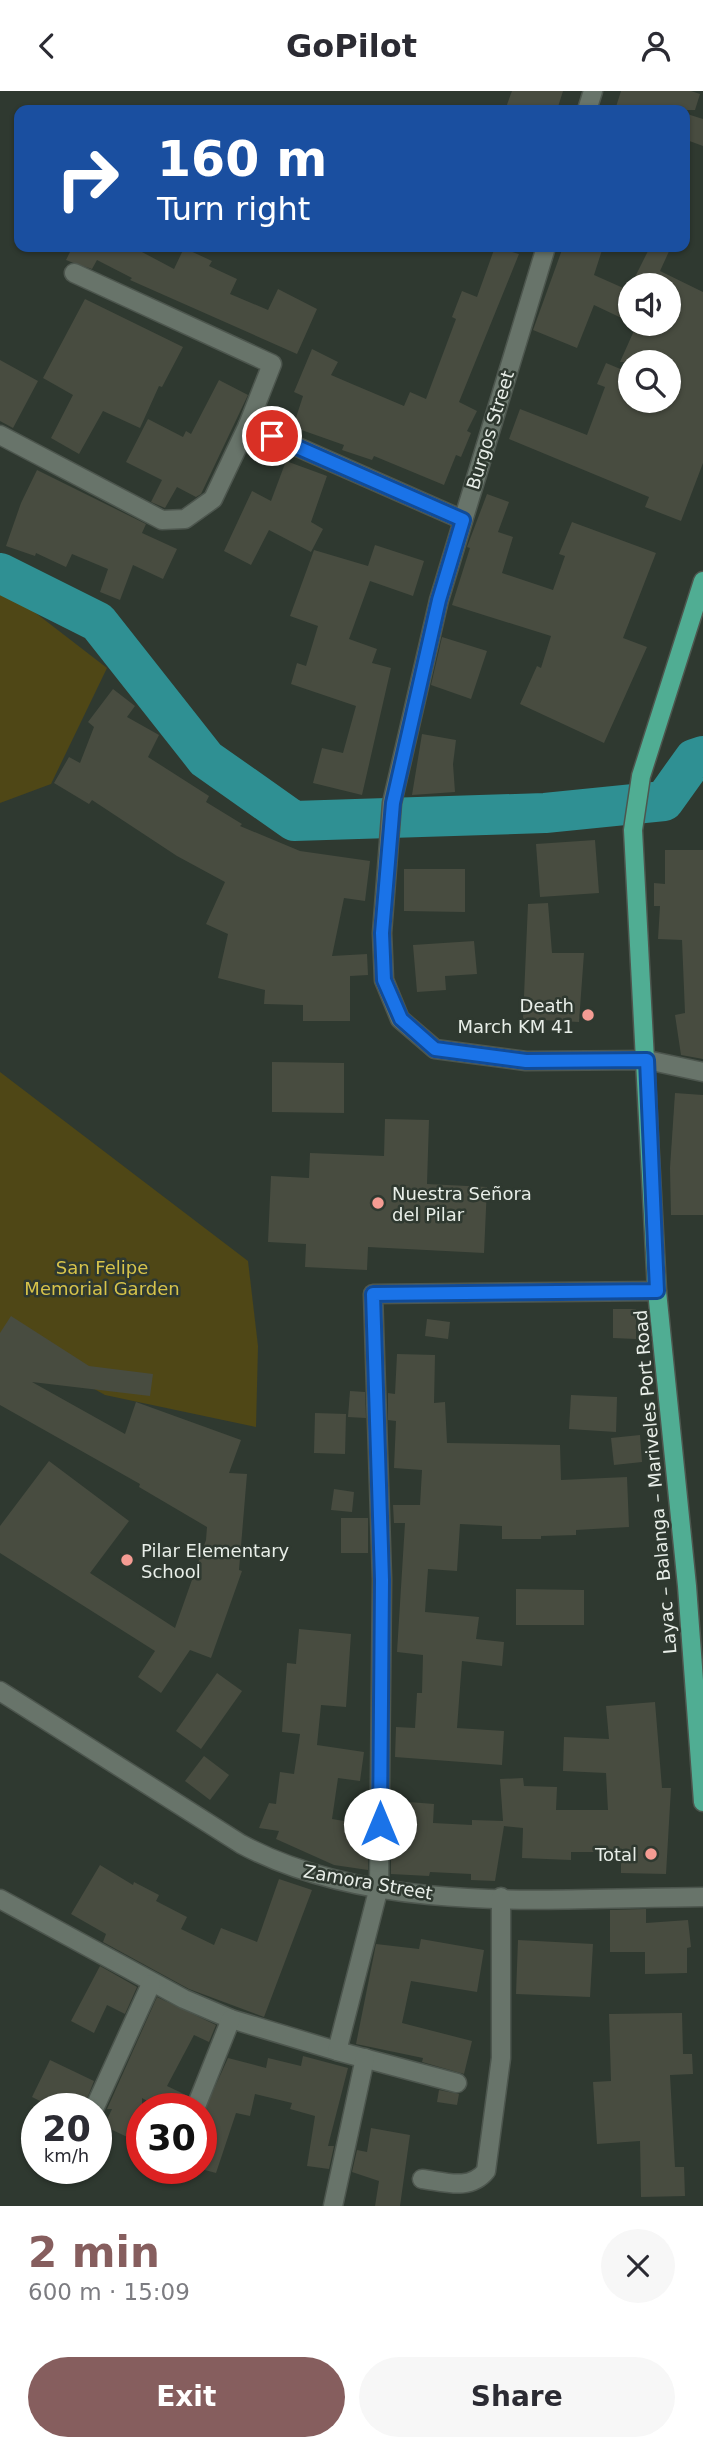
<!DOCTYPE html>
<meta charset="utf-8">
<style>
body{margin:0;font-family:"DejaVu Sans",sans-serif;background:#f7f7f7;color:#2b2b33;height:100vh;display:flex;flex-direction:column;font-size:26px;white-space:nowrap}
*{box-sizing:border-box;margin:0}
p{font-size:23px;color:#7c7c81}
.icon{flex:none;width:38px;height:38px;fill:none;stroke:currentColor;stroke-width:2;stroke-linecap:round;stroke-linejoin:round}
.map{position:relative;height:2115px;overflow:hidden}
.details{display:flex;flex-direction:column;background:#fff;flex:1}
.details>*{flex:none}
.top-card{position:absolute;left:14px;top:14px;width:676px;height:147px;border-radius:14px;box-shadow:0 2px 5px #0004;background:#1a4fa0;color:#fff;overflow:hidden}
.fabs{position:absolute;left:618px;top:182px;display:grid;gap:14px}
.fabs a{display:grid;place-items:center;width:63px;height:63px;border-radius:50%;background:#fff;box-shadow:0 2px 5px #0004;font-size:35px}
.speed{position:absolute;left:21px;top:2002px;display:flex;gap:14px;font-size:35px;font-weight:700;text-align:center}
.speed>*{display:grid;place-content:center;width:91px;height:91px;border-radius:50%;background:#fff;box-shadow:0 2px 5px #0004;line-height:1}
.speed small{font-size:18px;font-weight:400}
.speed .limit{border:10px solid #d22;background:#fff;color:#111}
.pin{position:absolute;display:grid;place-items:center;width:60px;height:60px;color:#fff;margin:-30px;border:4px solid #fff;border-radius:50%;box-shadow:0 2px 7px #0007}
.me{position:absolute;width:77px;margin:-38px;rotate:0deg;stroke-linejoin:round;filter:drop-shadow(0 0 5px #0008)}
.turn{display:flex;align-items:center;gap:24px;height:147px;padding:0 28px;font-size:32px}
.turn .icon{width:91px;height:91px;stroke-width:2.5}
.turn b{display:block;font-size:49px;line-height:60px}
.round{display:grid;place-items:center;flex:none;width:74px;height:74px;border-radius:37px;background:#f7f7f7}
.overview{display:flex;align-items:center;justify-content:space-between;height:119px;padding:0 28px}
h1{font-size:42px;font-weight:700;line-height:52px;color:#865e5e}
.button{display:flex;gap:14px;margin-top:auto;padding:14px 28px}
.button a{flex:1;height:80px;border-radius:42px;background:#865e5e;color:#fff;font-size:28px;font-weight:700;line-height:80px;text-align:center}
.button a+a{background:#f7f7f7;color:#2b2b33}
header{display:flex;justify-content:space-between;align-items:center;height:91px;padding:0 28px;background:#fff;font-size:32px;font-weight:700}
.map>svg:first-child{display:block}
.green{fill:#4f4716}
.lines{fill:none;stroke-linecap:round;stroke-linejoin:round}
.river{stroke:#2f9093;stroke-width:40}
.building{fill:#484c40}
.minor-casing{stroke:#4d564e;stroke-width:21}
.major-casing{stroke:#4d564e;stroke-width:21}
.minor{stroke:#68746a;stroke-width:18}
.major{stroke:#50ad93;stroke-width:18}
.route-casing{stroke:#114b97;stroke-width:18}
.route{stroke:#1a73e8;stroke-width:12}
.poi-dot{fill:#f59c93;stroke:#2f3930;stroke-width:2.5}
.labels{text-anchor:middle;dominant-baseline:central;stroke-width:5;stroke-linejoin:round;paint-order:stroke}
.street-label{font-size:18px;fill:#e8eee8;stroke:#2f3930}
.poi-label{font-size:18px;fill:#e8eee8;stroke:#2f3930;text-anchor:end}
.park-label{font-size:18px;fill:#d7c34a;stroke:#2f3930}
</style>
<header><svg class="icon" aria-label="back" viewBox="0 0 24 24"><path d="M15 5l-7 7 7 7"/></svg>GoPilot<svg class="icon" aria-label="person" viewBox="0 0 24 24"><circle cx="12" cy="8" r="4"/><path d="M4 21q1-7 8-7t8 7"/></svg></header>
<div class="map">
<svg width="703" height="2115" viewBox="0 0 703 2115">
<rect width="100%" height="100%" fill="#2f3930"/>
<!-- green -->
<g class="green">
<polygon points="0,503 11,503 107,577 51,693 0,712"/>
<polygon points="0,981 248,1170 258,1255 256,1336 105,1304 0,1245"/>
</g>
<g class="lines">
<!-- river -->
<polyline class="river" points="0,482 98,531 206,668 294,730 545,722 664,710 694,668 703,665"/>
</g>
<!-- building -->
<g class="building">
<polygon points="512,0 563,0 557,19 505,19"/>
<polygon points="621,0 691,0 700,3 695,19 615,19"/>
<polygon points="684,22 703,28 703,55 684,48"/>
<polygon points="70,156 145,156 142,161 174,178 184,157 212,170 209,175 237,188 230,203 268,219 278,198 317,218 297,263 130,189 132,187 97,169 92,178 71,171 66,169 72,157"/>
<polygon points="495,156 519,163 459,311 477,320 467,340 471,342 461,366 456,364 444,394 374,365 372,369 342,359 344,354 293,336 303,305 294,301 312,258 338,271 331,284 352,293 404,315 410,301 426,308 456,228 452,226 462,200 477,206"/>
<polygon points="563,156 603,156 594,184 630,200 630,231 594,214 577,257 533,239"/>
<polygon points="650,156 671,156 660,180 703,201 703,372 681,430 645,416 649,406 509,348 520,318 587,344 605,296 597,293 606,272 630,282 630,310 668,310 668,271 620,271 637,233 668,233 668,194 631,194"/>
<polygon points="85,208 183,256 162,296 159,295 140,337 103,320 79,363 51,347 73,304 43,287"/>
<polygon points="0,269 38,290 13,337 0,330"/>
<polygon points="219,289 248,304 247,306 201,403 196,406 177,396 165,417 151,411 162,389 126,371 148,328 183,346 186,340 191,343"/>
<polygon points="286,370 327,385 311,431 323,438 311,461 269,439 251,474 224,460 252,400 271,410"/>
<polygon points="37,379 146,433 142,442 177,458 163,488 133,474 120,509 100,501 108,478 72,463 66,476 36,462 35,465 6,455 21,412"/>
<polygon points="487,403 509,411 498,441 513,446 502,482 553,499 565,465 559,463 572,431 656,462 623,547 647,556 604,652 520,613 537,575 541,577 551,545 452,514 470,457 467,456"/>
<polygon points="375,454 424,470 413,505 370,490 349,548 377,558 372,572 391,577 362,704 313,692 322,657 343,662 356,615 291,593 297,572 306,575 318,535 290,525 314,459 368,475"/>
<polygon points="442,546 487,560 471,608 431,594"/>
<polygon points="113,598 135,615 127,626 159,644 148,666 209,705 206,711 242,733 240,735 300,760 370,770 365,810 344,807 332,865 367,863 368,884 350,885 350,930 303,930 303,914 264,913 265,899 218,887 228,843 206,833 225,791 177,765 92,709 89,713 54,692 69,666 80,672 94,636 88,631"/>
<polygon points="422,643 456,649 453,673 455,701 412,704"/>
<polygon points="595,749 599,802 540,806 536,753"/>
<polygon points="665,759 703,759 703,968 681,964 675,924 685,922 682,849 658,848 660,815 654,815 654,792 665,793"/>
<polygon points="404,778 465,778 465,821 404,820"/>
<polygon points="548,812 552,862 584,862 579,931 523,928 528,813"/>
<polygon points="474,850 477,883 445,885 446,899 417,901 413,854"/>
<polygon points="272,971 344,972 344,1022 272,1021"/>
<polygon points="675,1002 703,1004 703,1124 671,1124 670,1077"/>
<polygon points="385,1028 429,1029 427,1093 487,1096 484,1162 368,1156 367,1179 305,1176 306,1153 268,1151 271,1085 309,1087 310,1062 384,1065"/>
<polygon points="613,1218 636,1218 636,1248 613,1247"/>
<polygon points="11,1225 89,1275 153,1283 150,1305 32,1291 125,1343 136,1311 241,1349 229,1382 247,1383 239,1479 242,1480 211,1567 190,1559 161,1602 138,1586 155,1560 0,1462 0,1435 49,1370 129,1430 90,1482 175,1537 206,1449 207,1436 139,1396 140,1393 0,1314 0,1242"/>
<polygon points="427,1228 450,1231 448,1248 425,1245"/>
<polygon points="397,1263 435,1264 434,1312 445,1311 447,1352 560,1354 561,1389 627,1386 629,1436 576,1439 576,1444 541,1445 541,1448 502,1448 502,1435 460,1433 457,1480 428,1478 425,1521 479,1526 476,1548 504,1551 502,1575 462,1570 457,1637 504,1640 502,1674 395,1666 396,1636 415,1637 417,1602 422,1602 423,1564 397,1561 405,1432 394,1432 393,1414 420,1414 422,1379 394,1377 396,1330 388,1329 388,1302 395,1303"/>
<polygon points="350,1300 365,1301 366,1327 348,1326"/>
<polygon points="571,1304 617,1306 616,1341 569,1338"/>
<polygon points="315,1322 346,1323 345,1363 314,1362"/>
<polygon points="640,1344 642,1371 614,1374 611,1347"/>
<polygon points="334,1398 354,1401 352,1421 331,1419"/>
<rect x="341" y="1427" width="27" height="35"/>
<polygon points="516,1498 584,1499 584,1534 516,1534"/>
<polygon points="299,1538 351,1543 346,1616 321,1614 317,1654 364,1661 360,1690 338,1687 332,1728 368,1734 368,1779 334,1774 276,1748 279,1740 259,1737 269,1712 276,1713 280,1681 294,1683 300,1643 282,1641 287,1572 296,1573"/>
<polygon points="217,1582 242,1600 201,1658 176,1640"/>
<polygon points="655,1611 662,1697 671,1697 666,1783 621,1782 621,1761 571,1761 571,1769 522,1767 523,1737 504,1735 495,1790 471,1789 471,1783 430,1781 429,1785 391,1783 391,1737 394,1738 396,1710 434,1713 433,1732 472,1734 472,1729 503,1730 500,1688 523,1687 524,1695 557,1696 556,1719 608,1719 606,1682 563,1680 564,1646 609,1648 606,1615"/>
<polygon points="204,1665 229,1684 210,1709 185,1690"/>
<polygon points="100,1774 133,1794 134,1791 159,1804 156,1810 187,1826 181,1838 214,1854 221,1837 257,1851 279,1788 312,1799 264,1926 189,1898 103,1851 106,1843 71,1823"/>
<polygon points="646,1818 646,1832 688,1829 691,1856 687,1857 687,1882 645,1883 645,1861 610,1861 610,1819"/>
<polygon points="421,1848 484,1859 477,1901 411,1890 402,1932 472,1950 464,1983 422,1971 423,1967 356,1953 376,1853 419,1858"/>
<polygon points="518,1849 593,1853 590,1906 516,1903"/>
<polygon points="100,1875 137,1896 125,1923 107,1914 94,1942 71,1930"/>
<polygon points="157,1906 216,1934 209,1951 194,1944 167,1995 188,2005 184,2018 161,2018 142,2007 142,2014 150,2018 142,2018 142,2053 104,2035 112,2018 107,2018"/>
<polygon points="682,1922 683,1963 692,1963 693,1983 670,1984 675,2076 684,2076 685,2105 641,2106 640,2050 597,2053 593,1991 611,1990 609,1923"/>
<polygon points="303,1965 348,1977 328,2055 334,2055 329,2078 307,2075 315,2025 290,2018 292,2012 255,2003 250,2025 236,2022 216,2082 201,2078 201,2027 228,1967 266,1977 268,1967 301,1975"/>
<polygon points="50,1969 94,1990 83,2018 56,2018 32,2006"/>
<polygon points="439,1999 459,2003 457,2014 437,2011"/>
<polygon points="371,2037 410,2044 400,2115 375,2115 379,2090 352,2081 357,2059 367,2061"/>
</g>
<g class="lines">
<defs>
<g id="minor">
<polyline points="587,19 593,0"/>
<polyline points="546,156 439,509 392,712 382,842 384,889 400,928 435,958 526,970 647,969 703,981"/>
<polyline points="248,334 463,429"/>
<polyline points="0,344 162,429 185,428 213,408 248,334 272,273 74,182"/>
<path d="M0,1600l241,153c134,72 314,54 462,53"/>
<polyline points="0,1808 184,1908 231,1928 337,1960"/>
<polyline points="457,1992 337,1960 379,1796 382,1488 373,1203 657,1200"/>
<polyline points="94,2018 151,1893"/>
<polyline points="195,2018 231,1928"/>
<path d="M422,2088c23,3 48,12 64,-8l15,-113v-161"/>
<polyline points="333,2115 365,1967"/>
</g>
<polyline id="major" points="703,490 641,685 633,739 657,1200 687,1495 703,1711"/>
</defs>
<!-- minor casing -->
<use href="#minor" class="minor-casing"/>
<!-- major casing -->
<use href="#major" class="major-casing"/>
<!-- minor -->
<use href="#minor" class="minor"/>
<!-- major -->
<use href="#major" class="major"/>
</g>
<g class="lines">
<defs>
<polyline id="route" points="272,345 463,429 439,509 393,712 382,842 384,889 401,928 435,958 526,970 647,969 657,1200 373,1203 382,1489 380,1733"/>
</defs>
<!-- route casing -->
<use href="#route" class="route-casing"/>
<!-- route -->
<use href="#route" class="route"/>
</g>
<!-- markers -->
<g class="poi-dot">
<circle cx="588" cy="924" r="7"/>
<circle cx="378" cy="1112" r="7"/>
<circle cx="127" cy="1469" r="7"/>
<circle cx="651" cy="1763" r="7"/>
</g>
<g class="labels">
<!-- street labels -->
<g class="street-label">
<text transform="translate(490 339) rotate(-73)">Burgos Street</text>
<text transform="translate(655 1391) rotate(-95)">Layac – Balanga – Mariveles Port Road</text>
<text transform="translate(368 1791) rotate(10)">Zamora Street</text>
</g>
<!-- poi labels -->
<g class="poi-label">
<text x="574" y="914">Death<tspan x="574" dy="21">March KM 41</tspan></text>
<text x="392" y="1102" text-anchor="start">Nuestra Señora<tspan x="392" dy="21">del Pilar</tspan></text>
<text x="141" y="1459" text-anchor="start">Pilar Elementary<tspan x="141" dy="21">School</tspan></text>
<text x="637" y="1763">Total</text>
</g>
<!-- park labels -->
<g class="park-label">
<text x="102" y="1176">San Felipe<tspan x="102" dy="21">Memorial Garden</tspan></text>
</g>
</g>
</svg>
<div class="fabs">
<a><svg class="icon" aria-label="sound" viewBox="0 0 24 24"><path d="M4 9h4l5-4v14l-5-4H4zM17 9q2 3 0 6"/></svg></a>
<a><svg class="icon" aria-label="search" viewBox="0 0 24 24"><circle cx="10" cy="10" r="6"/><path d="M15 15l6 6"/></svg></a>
</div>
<div class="speed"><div>20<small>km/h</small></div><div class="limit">30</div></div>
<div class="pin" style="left:272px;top:345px;background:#d93025"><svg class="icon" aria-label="arrive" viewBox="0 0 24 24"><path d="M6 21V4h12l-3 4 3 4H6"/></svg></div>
<svg class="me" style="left:380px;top:1733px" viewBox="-20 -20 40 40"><circle r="19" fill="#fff"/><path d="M0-13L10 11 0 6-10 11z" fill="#1a73e8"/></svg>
<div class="top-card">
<div class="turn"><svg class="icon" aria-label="right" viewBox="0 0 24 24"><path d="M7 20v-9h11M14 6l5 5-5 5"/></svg><div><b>160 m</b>Turn right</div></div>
</div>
</div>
<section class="details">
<div class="overview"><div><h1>2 min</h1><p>600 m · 15:09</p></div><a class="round"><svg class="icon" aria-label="close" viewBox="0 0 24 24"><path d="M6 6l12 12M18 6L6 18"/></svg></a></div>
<div class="button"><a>Exit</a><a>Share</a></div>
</section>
